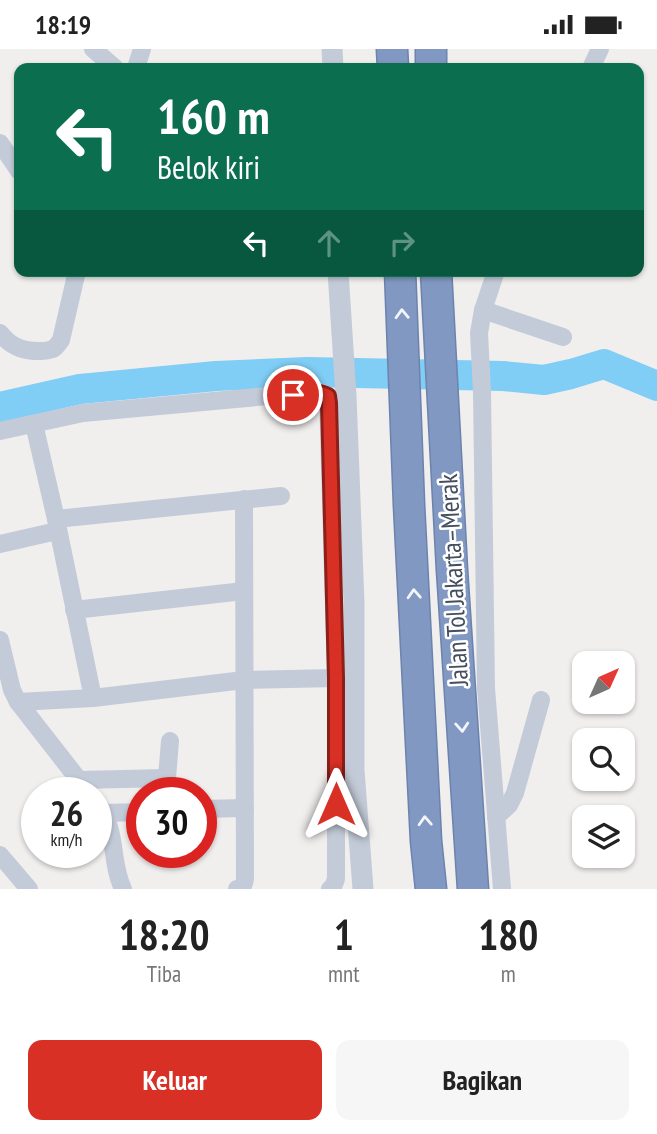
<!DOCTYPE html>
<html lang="id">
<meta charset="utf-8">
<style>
body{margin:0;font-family:"PT Sans Narrow",sans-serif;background:#f6f6f6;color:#222;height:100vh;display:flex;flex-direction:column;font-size:26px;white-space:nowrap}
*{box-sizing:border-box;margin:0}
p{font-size:23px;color:#767676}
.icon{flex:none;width:38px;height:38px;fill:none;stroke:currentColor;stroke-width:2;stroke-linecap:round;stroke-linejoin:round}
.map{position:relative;height:840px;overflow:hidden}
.panel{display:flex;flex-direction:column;background:#fff;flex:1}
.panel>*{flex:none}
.banner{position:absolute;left:14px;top:14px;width:630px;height:214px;border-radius:14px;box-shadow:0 2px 5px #0004;background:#0b6e4f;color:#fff;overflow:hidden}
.needle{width:46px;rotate:45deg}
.buttons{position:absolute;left:572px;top:602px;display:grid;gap:14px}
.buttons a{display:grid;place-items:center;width:63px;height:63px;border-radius:14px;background:#fff;box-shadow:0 2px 5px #0004;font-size:35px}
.speed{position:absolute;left:21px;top:728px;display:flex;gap:14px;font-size:35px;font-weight:700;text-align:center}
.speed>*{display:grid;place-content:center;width:91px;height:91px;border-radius:50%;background:#fff;box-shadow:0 2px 5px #0004;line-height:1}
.speed small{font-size:18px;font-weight:400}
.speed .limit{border:10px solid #d22;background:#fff;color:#111}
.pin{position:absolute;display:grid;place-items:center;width:60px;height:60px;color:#fff;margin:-30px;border:4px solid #fff;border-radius:50%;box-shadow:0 2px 7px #0007}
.me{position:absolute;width:77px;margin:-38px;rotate:0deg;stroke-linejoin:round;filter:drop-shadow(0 0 5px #0008)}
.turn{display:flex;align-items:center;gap:24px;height:147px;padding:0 28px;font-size:32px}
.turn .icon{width:91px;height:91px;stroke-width:2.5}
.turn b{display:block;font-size:49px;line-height:60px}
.lanes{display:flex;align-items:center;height:66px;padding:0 28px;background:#0003;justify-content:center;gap:35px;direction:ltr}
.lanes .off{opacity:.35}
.eta{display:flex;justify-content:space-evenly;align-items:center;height:119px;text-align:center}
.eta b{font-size:42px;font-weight:700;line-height:49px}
.cta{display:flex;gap:14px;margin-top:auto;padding:14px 28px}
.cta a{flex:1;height:80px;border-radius:14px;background:#d93025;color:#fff;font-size:28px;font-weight:700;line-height:80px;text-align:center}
.cta a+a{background:#f6f6f6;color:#222}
.status{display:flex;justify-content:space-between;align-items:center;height:49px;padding:0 35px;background:#fff;direction:ltr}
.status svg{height:19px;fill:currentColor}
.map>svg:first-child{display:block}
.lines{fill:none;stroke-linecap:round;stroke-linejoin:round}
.river{stroke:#80cdf5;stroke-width:30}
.motorway-casing{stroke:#6c83ae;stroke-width:33}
.minor{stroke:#c3cbd8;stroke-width:18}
.tertiary{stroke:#c3cbd8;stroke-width:21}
.motorway{stroke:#8198c2;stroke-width:30}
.oneway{stroke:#f2f5f9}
.route-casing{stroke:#8d1f18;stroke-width:18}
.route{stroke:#d93025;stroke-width:12}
.labels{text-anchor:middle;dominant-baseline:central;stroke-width:5;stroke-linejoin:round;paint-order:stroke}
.street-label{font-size:26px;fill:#444e5e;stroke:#fff}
</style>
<div class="status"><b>18:19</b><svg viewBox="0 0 49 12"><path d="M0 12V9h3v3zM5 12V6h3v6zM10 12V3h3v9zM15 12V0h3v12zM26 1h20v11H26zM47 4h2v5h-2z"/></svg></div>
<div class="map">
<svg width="657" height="840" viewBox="0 0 657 840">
<rect width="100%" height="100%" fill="#f1eeee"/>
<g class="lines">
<!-- river -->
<polyline class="river" points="0,358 80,340 216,327 307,323 503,327 544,331 571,325 604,315 657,337"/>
<defs>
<g id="motorway">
<polyline points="392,0 393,19"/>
<polyline points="431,0 431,19"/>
<polyline points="400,222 409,456 426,792 431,840"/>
<polyline points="436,222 452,521 473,840"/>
</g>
</defs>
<!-- motorway casing -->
<use href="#motorway" class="motorway-casing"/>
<!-- minor -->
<g class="minor">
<polyline points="93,0 115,19"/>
<polyline points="136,19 142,0"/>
<polyline points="591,19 600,0"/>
<polyline points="0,94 19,122"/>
<polyline points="496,222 483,261 479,284 482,343 486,639 502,840"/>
<polyline points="483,261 563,288"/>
<path d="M0,284c11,14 24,19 42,18 3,0 8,-1 11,-2 2,-1 7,-7 8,-9l16,-69"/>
<polyline points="34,375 56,470 93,649"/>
<polyline points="0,382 83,364 312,343 323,344 328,347 336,629"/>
<polyline points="56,470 281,447"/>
<polyline points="0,495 57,482"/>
<polyline points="74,561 244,542"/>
<polyline points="0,591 12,641 18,653 89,744"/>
<polyline points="18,653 93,649 244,631 336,629 336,830 333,838 330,840"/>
<polyline points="167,729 170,692"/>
<polyline points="79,731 167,729 167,744"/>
<path d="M96,753c23,29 13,57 27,87"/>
<polyline points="201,760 245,759"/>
<polyline points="105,764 142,763"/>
<polyline points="496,768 509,756 515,744 541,651"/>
<polyline points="0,806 29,840"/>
<path d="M237,840c6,-1 7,-4 8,-10l-1,-380"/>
</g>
<!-- tertiary -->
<g class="tertiary">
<polyline points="332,0 333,19"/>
<polyline points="338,222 346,347 354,554 354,721 363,840"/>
</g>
<!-- motorway -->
<use href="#motorway" class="motorway"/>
</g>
<!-- one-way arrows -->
<defs><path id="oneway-chevron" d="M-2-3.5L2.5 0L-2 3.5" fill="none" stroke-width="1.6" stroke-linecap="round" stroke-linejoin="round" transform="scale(1.75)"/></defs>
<g class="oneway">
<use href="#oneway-chevron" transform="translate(402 265) rotate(-92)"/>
<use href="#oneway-chevron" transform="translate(414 545) rotate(-93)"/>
<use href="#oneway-chevron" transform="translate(462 678) rotate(86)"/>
<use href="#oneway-chevron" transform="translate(425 772) rotate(-93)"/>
</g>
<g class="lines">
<defs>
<path id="route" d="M293,346c12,-2 25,-5 35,1l1,7 7,275v126"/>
</defs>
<!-- route casing -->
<use href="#route" class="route-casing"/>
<!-- route -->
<use href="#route" class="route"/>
</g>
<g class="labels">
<!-- street labels -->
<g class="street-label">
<text transform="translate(453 531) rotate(-93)">Jalan Tol Jakarta–Merak</text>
</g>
</g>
</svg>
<div class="buttons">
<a><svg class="needle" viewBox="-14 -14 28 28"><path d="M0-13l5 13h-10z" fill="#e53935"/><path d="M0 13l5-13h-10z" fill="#767676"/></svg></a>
<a><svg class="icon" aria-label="search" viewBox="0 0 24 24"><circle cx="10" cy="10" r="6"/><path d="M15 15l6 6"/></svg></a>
<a><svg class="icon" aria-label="layers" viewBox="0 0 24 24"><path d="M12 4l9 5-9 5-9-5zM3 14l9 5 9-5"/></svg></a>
</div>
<div class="speed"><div>26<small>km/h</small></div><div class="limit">30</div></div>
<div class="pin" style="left:293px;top:346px;background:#d93025"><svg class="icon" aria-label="arrive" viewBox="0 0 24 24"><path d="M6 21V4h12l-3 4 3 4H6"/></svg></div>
<svg class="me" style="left:336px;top:755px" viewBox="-20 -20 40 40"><path d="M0-17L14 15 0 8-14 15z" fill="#d93025" stroke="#fff" stroke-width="4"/></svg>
<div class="banner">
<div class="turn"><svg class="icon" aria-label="left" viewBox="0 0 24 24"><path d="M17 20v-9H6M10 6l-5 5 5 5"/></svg><div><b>160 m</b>Belok kiri</div></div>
<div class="lanes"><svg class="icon" aria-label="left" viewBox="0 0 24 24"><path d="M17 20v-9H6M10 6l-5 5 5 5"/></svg><svg class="icon off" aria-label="ahead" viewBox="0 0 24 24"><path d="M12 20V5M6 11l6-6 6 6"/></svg><svg class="icon off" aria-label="right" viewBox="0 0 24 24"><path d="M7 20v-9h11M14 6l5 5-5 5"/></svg></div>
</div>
</div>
<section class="panel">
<div class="eta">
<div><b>18:20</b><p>Tiba</p></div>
<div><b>1</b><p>mnt</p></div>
<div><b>180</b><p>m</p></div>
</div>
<div class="cta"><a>Keluar</a><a>Bagikan</a></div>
</section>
